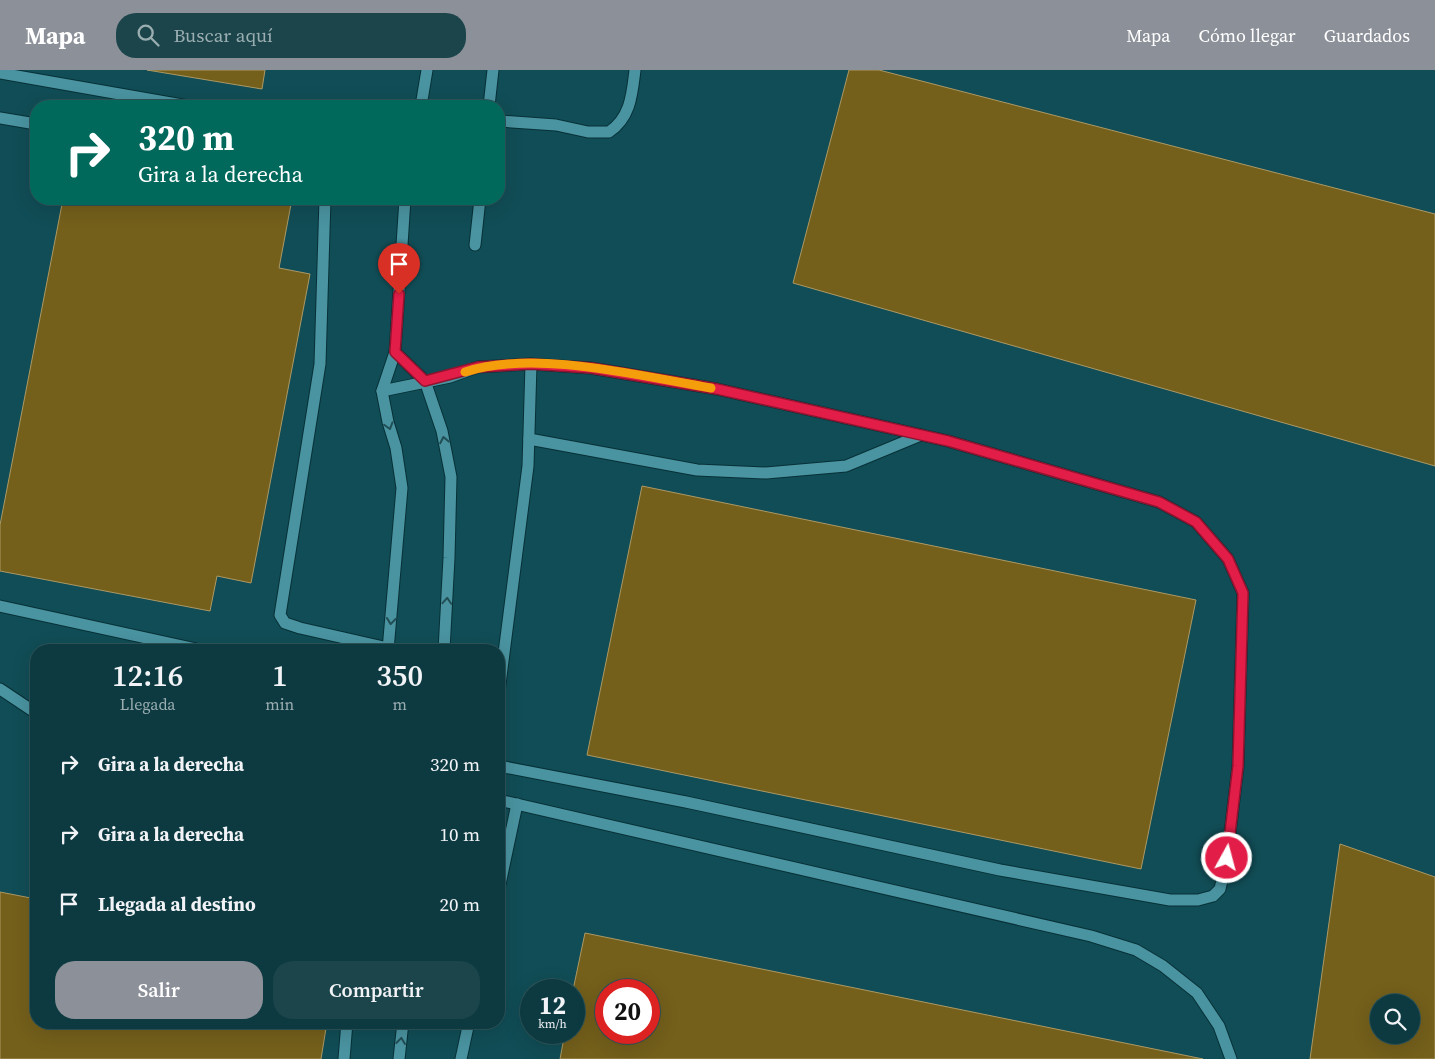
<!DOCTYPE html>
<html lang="es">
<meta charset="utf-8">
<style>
body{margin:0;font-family:"Source Serif 4",serif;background:#1b454b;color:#f1f3f6;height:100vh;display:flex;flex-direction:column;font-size:19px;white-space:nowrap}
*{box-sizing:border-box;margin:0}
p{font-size:16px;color:#9aadb1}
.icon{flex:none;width:28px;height:28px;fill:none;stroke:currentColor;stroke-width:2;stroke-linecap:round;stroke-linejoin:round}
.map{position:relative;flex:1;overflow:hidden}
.details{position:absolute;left:30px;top:574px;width:475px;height:385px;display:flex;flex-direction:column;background:#0d3a40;border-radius:20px;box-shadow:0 5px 20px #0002,0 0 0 1px #2d5459}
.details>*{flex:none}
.banner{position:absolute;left:30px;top:30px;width:475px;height:105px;border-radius:20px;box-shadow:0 5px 20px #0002,0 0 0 1px #2d5459;background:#00695c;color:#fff;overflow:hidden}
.fabs{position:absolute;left:1370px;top:924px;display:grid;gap:10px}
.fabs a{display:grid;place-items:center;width:50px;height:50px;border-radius:50%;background:#0d3a40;box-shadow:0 5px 20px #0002,0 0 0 1px #2d5459;font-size:25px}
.speed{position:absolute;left:520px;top:909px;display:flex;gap:10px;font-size:25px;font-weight:700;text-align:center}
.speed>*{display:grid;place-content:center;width:65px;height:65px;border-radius:50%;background:#0d3a40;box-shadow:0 5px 20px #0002,0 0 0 1px #2d5459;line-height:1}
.speed small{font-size:12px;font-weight:400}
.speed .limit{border:8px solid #d22;background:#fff;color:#111}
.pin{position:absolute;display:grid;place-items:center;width:42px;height:42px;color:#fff;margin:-51px -21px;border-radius:50% 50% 50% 0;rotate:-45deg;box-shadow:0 0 5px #0007}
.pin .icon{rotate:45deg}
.me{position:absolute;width:55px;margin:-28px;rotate:7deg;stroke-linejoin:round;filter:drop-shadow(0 0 4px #0008)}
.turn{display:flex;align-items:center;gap:18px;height:105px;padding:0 25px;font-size:22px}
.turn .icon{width:65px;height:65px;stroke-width:2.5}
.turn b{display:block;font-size:35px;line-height:42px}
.eta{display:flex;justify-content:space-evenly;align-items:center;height:85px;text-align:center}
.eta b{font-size:30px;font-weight:600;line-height:35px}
.primary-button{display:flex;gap:10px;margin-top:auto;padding:10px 25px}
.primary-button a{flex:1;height:58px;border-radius:20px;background:#8c9099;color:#fff;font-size:20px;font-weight:600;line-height:58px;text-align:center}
.primary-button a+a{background:#1b454b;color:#f1f3f6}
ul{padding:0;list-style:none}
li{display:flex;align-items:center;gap:15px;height:70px;padding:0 25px}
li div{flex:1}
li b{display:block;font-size:19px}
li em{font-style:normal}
header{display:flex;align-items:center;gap:30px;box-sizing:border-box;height:70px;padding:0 25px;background:#8c9099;color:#fff}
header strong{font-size:24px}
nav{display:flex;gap:28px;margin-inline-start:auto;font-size:18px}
.search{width:350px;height:45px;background:#1b454b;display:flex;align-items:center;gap:12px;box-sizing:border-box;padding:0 18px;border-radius:20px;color:#9aadb1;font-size:19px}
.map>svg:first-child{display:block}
.building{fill:#745f1b;stroke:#ac9964;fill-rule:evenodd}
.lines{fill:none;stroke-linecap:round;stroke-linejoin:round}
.lane-casing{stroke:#073137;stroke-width:13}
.lane{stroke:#4a93a0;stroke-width:11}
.oneway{stroke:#224e55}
.route-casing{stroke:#92132f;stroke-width:12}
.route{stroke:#e11d48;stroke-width:9}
.slow{stroke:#f59e0b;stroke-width:9}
</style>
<header>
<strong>Mapa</strong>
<div class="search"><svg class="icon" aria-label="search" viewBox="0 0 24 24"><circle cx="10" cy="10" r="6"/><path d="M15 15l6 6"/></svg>Buscar aquí</div>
<nav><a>Mapa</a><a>Cómo llegar</a><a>Guardados</a></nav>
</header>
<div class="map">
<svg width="1435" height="989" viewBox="0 0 1435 989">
<rect width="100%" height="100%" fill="#114d56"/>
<!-- building -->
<g class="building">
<polygon points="147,0 265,0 262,19"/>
<polygon points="849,0 879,0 1435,144 1435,396 793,213"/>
<polygon points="63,129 292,129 279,198 310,204 251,513 217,506 210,541 0,501 0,455"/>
<polygon points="642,416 1196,530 1141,799 587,685"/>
<path d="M1340,774l95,33v182h-125zM1379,932h32v33h-32z"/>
<polygon points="0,822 36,829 36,952 327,952 321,989 0,989"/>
<path d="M585,863l618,126h-643l5,-27h9l-1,-42zM606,920h43v42h-43z"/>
</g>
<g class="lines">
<defs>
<g id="lane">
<polyline points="0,3 188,36"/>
<polyline points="421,36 427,0"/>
<polyline points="489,36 493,0"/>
<polyline points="0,48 36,54"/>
<path d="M499,51l57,4 32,7h21c22,-15 23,-38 26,-62"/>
<polyline points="325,129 320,294 280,545 285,553 300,558 388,578"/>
<polyline points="475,175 480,129"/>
<polyline points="395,282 405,129"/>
<polyline points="382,321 450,307 478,297 531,294 591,298 717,319 948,371 1159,432 1196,452 1228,489 1243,523 1238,696 1227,788 1220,819 1213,826 1198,830 1170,830 1000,800 686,732 499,696"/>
<polyline points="529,369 697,400 766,403 846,396 921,365"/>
<polyline points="0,536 201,580"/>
<polyline points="388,580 402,418 396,378 388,352 382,321 395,282 425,311 442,361 451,407 449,488 444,580"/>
<polyline points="0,619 36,643"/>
<polyline points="499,622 528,396 531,294"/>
<polyline points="499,730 1091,866 1136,880 1163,896 1197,923 1219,956 1231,989"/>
<polyline points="499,819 517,734"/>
<polyline points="344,989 347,952"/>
<polyline points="399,989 403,952"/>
<polyline points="461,989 469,952"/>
</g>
</defs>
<!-- lane casing -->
<use href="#lane" class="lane-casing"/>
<!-- lane -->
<use href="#lane" class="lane"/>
</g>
<!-- one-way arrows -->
<defs><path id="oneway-chevron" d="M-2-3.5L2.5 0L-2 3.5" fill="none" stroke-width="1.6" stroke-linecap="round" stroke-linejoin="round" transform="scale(1.25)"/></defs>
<g class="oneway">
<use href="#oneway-chevron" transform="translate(389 356) rotate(74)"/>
<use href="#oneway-chevron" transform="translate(444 370) rotate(-101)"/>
<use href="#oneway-chevron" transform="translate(447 531) rotate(-86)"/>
<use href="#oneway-chevron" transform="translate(391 551) rotate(96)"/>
<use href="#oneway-chevron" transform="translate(401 971) rotate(-83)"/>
</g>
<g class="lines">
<defs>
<polyline id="route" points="399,224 395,282 425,311 478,297 531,294 591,298 717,319 948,371 1159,432 1196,452 1228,489 1243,523 1238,696 1227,788"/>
</defs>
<!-- route casing -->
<use href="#route" class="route-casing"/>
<!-- route -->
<use href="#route" class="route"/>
<!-- slow -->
<path class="slow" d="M465,302c69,-23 175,4 246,16"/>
</g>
</svg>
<div class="fabs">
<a><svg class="icon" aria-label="search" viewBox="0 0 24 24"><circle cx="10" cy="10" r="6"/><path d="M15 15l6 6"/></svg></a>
</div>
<div class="speed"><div>12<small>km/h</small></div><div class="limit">20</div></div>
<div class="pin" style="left:399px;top:224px;background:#d93025"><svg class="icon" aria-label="arrive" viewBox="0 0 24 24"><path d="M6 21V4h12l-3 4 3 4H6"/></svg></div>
<svg class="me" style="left:1227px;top:788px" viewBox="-20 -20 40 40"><circle r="17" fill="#e11d48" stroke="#fff" stroke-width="3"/><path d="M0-11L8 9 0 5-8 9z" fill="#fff"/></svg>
<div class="banner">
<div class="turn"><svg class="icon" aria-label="right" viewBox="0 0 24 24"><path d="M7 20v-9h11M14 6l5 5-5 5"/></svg><div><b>320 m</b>Gira a la derecha</div></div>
</div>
<section class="details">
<div class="eta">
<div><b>12:16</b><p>Llegada</p></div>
<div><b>1</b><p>min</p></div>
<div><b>350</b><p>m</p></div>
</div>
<ul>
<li><svg class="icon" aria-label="right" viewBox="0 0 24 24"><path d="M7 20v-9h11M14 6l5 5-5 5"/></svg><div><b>Gira a la derecha</b></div><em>320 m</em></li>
<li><svg class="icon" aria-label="right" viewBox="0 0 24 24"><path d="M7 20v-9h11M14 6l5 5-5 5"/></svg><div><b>Gira a la derecha</b></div><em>10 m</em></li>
<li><svg class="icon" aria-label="arrive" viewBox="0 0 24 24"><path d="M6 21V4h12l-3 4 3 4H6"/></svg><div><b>Llegada al destino</b></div><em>20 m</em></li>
</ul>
<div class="primary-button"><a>Salir</a><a>Compartir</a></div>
</section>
</div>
